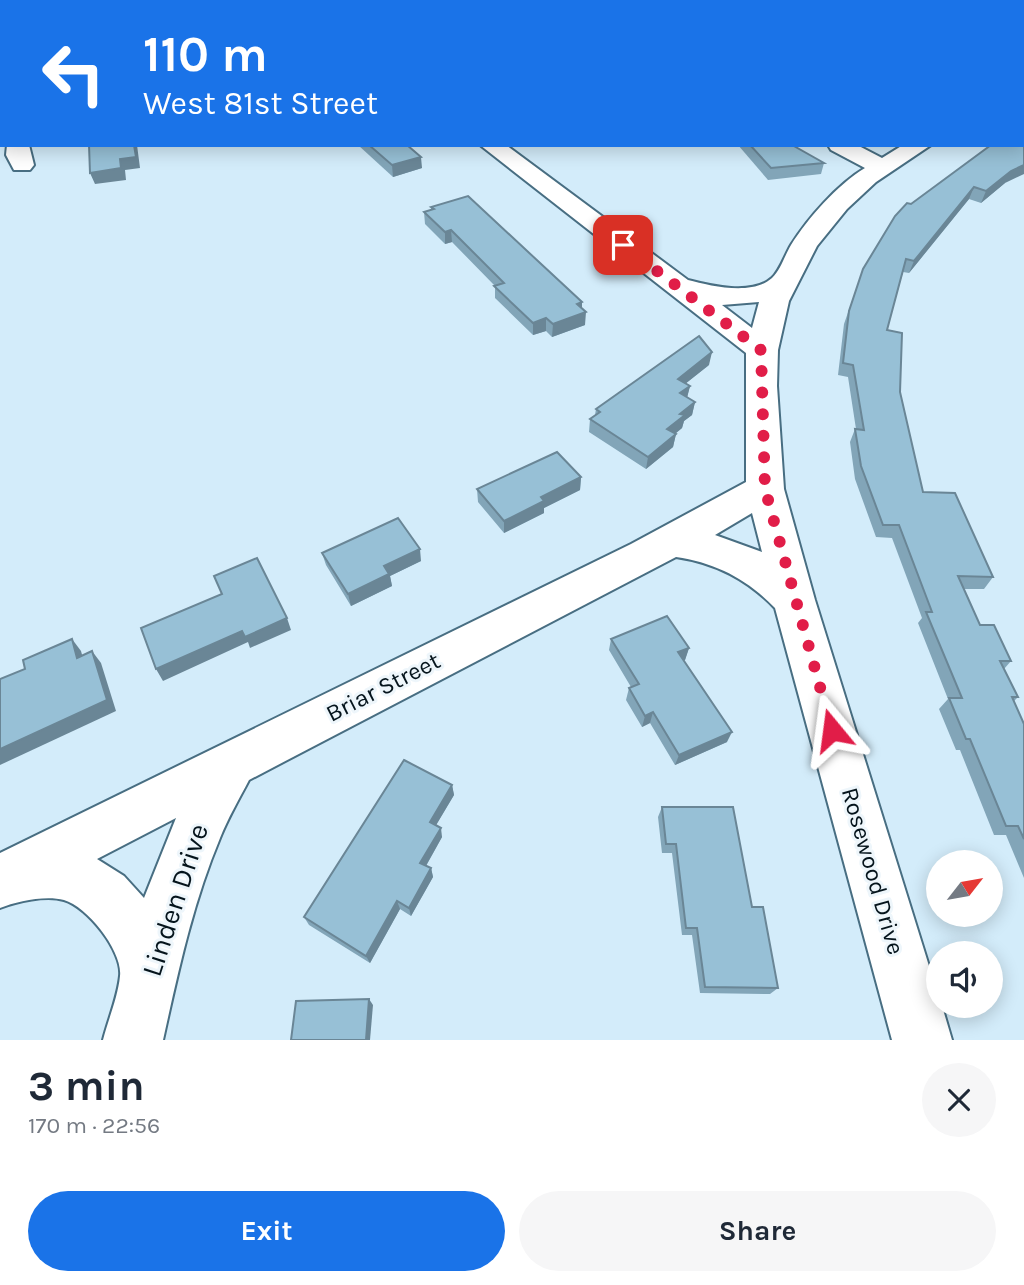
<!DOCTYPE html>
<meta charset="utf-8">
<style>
body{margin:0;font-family:Karla,sans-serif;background:#f6f6f7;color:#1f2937;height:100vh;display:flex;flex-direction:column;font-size:26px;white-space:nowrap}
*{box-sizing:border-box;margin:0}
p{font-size:23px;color:#747a83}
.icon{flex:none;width:38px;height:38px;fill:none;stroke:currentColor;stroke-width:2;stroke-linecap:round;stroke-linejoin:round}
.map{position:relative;height:1040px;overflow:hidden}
.details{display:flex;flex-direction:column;background:#fff;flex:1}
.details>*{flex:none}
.top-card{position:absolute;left:0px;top:0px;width:1026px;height:147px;box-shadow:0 4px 18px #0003;background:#1a73e8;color:#fff;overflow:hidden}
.needle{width:46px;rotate:59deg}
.fabs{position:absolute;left:926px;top:850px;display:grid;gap:14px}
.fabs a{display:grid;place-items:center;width:77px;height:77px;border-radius:50%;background:#fff;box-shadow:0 4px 18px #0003;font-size:35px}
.pin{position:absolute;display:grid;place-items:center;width:60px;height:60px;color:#fff;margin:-30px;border-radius:14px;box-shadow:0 4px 10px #0006}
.me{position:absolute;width:77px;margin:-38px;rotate:344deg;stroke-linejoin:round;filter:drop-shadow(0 0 5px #0008)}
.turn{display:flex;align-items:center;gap:24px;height:147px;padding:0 28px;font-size:32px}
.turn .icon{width:91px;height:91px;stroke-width:2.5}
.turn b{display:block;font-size:49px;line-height:60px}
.round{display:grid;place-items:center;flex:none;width:74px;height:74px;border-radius:37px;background:#f6f6f7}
.head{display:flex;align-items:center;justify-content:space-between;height:119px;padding:0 28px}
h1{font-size:42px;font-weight:700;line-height:52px}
.action{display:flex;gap:14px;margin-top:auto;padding:14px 28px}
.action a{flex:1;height:80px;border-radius:42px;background:#1a73e8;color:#fff;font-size:28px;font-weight:700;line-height:80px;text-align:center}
.action a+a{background:#f6f6f7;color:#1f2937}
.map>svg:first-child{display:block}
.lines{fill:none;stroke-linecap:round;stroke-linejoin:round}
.minor-casing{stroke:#486e82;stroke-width:4}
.minor{fill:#fff;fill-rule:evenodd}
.wall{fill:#82a5b8}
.shaded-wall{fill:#6a8696}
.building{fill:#97c0d6;stroke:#6a8696;stroke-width:2}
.route{stroke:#e11d48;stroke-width:12;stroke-dasharray:0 21.6}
.labels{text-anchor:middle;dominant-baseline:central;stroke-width:6;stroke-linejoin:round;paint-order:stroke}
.street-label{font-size:24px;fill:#05141c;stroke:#eef6fb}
.near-street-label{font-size:28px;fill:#05141c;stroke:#eef6fb}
</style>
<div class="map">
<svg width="1024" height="1040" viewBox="0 0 1024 1040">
<rect width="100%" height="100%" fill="#d3ecfa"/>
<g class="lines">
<defs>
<g id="minor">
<polygon points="298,0 315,0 315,1 297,2"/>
<polygon points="543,0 562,0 563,2 544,2"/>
<polygon points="7,145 29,145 34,165 30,170 14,170 6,155"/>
<path d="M480,145h26l182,135c23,6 64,16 84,-2 8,-7 13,-23 19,-33 17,-27 46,-60 74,-77l-34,-18 -3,-5h29l25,13 21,-13h28l-55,37 -29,27 -30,37 -28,55 -11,49 -1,36 7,103 31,111 123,395v11h4l10,34h-60l-117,-432c-28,-29 -59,-45 -99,-51l-427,223c-10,19 -21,38 -29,58 -27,64 -42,134 -57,202h-60c5,-20 15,-43 17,-64 3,-24 -32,-69 -56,-76 -18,-5 -47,1 -64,8v-55l631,-309 115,-62v-129zM759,302l-7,26 -30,-23zM752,513l10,39 -47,-17zM176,818l-32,80 -20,-22 -27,-17z"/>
</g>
</defs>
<!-- minor casing -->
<use href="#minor" class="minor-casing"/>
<!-- minor -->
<use href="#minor" class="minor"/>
</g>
<!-- wall -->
<g class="wall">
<polygon points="345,0 518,0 521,2 348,2"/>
<polygon points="596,0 1024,0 1024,2 600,2"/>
<polygon points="358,145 407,145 422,168 393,177"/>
<polygon points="738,145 792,145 824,163 821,174 768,180"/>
<polygon points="991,145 1005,183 981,203 969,199 909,273 903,272 887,330 900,392 923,492 993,577 984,589 963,589 980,625 1011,661 1004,669 1018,697 1013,702 1024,724 1024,878 1006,835 994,835 960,750 956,750 939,709 948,699 918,623 922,618 892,538 876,537 855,479 850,442 855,429 856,429 848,377 838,375 844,324 863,269 911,204"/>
<polygon points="431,207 582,308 585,325 552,337 546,331 533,335 495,298 495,286 452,242 445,244 425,224 424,212 431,210"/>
<polygon points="709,365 686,383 690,386 687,397 695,402 692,415 684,421 682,428 675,434 676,434 673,447 646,469 589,432 590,419 595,415 596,409"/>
<polygon points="581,477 580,490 544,508 544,513 504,533 478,502 477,489"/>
<polygon points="322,553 421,561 390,576 392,586 351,606 326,565"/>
<polygon points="611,639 689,648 685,660 684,660 727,742 675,765 650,723 642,727 626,700 629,688 631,687 609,650"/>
<polygon points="452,785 454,795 436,825 442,837 426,866 431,868 433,877 411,916 400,909 370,963 309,925 304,917"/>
<polygon points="662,807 752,907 778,988 770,994 700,993 692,935 682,935 672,853 662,853 658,817"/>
</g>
<!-- shaded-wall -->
<g class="shaded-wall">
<rect x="67" y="0" width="12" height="2"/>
<polygon points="88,0 115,0 115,2 81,1"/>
<polygon points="253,0 265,0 263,2 251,2"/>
<polygon points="134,145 137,145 140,168 125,170 126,180 95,184 90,173 120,159"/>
<polygon points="421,157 422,168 393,177 392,165"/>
<polygon points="1024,165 1024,174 1005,183 981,203 986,191 1011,171"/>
<polygon points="974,187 969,199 909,273 914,261"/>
<polygon points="451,230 452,242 445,244 445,232"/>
<polygon points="582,302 582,314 586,312 585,325 552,337 553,324 577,304"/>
<polygon points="546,318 546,331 533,335 533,323"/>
<polygon points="712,352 709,365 675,392 678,379"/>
<polygon points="690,386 687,398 680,393"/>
<polygon points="695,402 692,415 684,421 682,428 665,442 667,429 680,414"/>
<polygon points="676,434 673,447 646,469 648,457"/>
<polygon points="581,477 580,490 544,508 544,513 504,533 504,521 541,497"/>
<polygon points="420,549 421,561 390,576 392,586 351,606 348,594 384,566"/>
<polygon points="287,618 291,630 250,648 248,642 163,681 156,669 242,631"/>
<polygon points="72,639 81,651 86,669 77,658"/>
<polygon points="689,648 685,660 675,663 678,652"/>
<polygon points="92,651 101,663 116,711 0,765 0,749"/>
<polygon points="653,712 650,723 642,727 645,716"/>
<polygon points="732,732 727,742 675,765 679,755"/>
<polygon points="452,785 454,795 432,832 430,822"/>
<polygon points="441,828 442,837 423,871 420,863"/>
<polygon points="431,868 433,877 411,916 409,908"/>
<polygon points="397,901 400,909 370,963 366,956"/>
<polygon points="369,999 373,1005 370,1040 366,1040"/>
</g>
<!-- building -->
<g class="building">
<polygon points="190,0 253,0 251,2 192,2"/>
<polygon points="359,0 518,0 521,2 361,2"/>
<polygon points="617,0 1024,0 1024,69 1024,2 621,2"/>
<polygon points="1024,132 1024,165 1011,171 986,191 974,187 914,261 906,259 887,330 902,333 900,392 923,492 955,493 993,577 958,576 980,625 994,625 1011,661 1000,661 1018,697 1012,697 1024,724 1024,839 1018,826 1006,826 970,739 966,739 949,698 962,698 926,612 932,612 899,525 883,525 861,466 855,429 864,430 853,365 843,363 849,311 863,269 895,216 907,203 911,204 991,145 1024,145"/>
<polygon points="89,145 134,145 136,157 120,159 121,168 90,173"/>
<polygon points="369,145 407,145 421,157 392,165"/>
<polygon points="750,145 792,145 824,163 771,168"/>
<polygon points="468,196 582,302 577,304 586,312 553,324 546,318 533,323 494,286 504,283 451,230 445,232 424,212 434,209 431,207"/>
<polygon points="699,336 712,352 678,379 690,386 680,393 695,402 680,414 685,415 667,429 676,434 648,457 590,419 600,412 596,409"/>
<polygon points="557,452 581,477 541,497 544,501 504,521 477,489"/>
<polygon points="398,518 420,549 384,566 389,574 348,594 322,553"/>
<polygon points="257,558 287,618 245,637 242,631 156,669 141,628 222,594 214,576"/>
<polygon points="667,616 689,648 678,652 732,732 679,755 653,712 645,716 629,688 639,684 611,639"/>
<polygon points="72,639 77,658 92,651 107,700 0,749 0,679 25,669 23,660"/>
<polygon points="404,760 452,785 430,822 441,828 420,863 431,868 409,908 397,901 366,956 304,917"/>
<polygon points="662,807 733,807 752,907 763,907 778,988 705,987 697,928 686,928 676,844 666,844"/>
<polygon points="369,999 366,1040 291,1040 296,1001"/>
</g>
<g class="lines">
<!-- route -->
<polyline class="route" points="623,245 761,350 765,489 832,730"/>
</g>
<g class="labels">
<!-- street labels -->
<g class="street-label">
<text transform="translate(383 687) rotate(-27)">Briar Street</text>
<text transform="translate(873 871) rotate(74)">Rosewood Drive</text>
</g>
<!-- near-street labels -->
<g class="near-street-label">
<text transform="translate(175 900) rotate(-72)">Linden Drive</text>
</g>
</g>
</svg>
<div class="fabs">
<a><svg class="needle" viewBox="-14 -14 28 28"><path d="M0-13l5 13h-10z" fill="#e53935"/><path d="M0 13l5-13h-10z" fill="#747a83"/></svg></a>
<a><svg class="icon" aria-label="sound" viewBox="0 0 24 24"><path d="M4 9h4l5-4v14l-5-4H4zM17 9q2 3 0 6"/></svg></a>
</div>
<div class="pin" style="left:623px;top:245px;background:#d93025"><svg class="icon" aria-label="arrive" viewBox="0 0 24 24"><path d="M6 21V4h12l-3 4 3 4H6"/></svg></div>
<svg class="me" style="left:832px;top:730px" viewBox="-20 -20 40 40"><path d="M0-17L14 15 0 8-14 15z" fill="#e11d48" stroke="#fff" stroke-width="4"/></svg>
<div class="top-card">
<div class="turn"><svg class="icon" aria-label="left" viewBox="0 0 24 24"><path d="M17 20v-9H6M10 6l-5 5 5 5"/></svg><div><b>110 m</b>West 81st Street</div></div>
</div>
</div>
<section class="details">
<div class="head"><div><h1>3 min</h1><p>170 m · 22:56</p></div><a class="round"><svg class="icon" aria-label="close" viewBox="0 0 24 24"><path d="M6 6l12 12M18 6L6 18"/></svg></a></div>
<div class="action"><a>Exit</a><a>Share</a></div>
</section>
